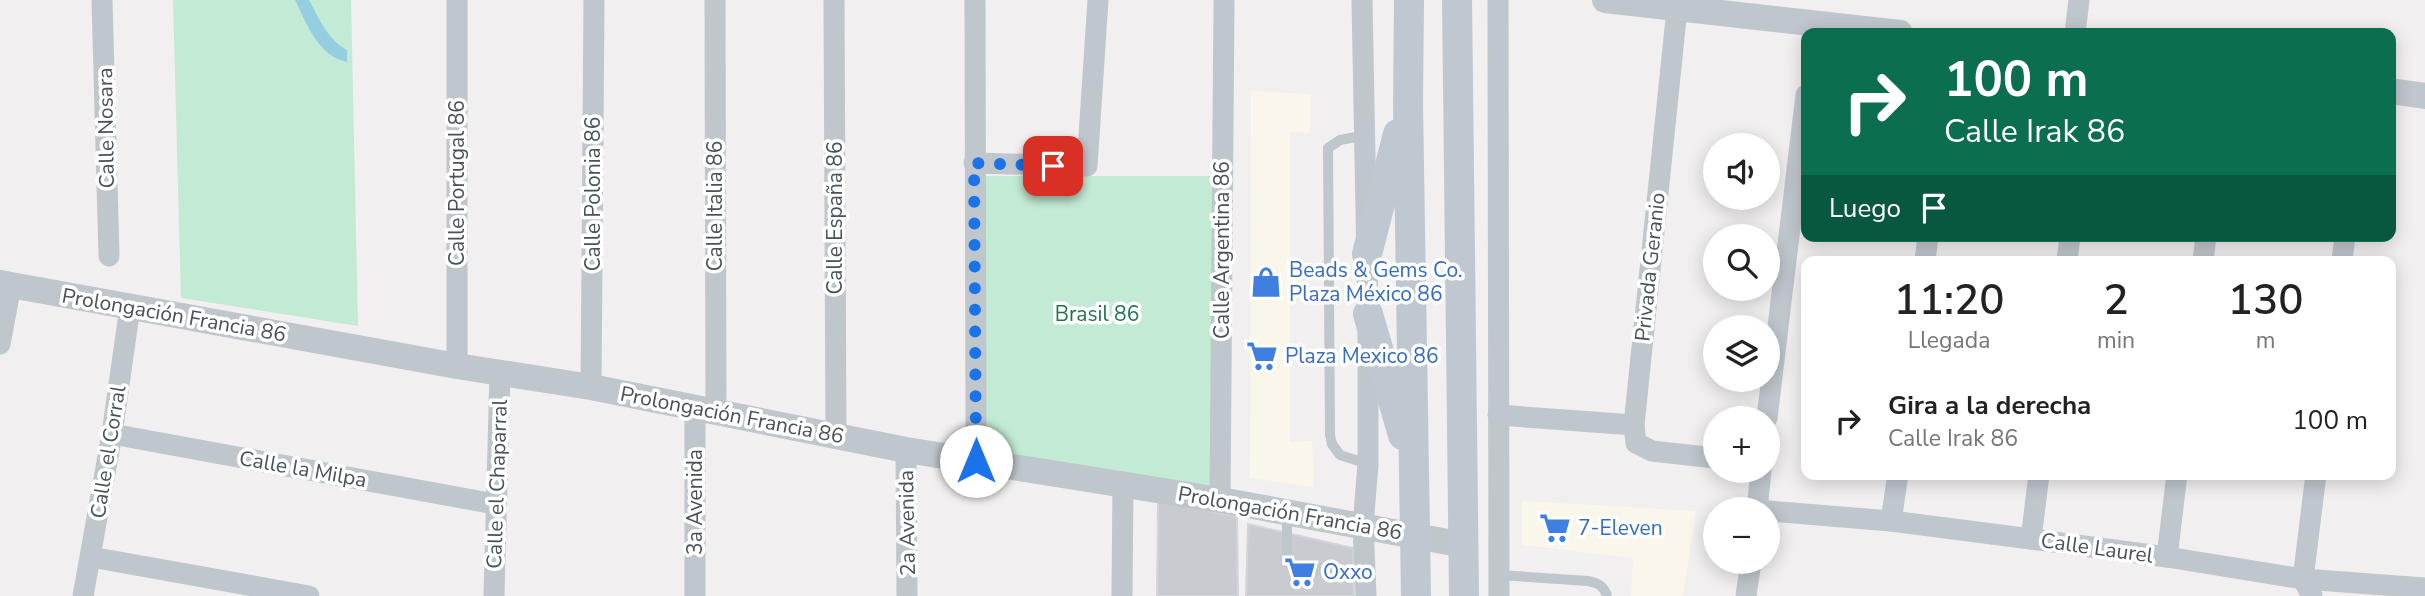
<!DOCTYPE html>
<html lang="es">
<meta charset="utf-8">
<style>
body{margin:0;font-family:"Nunito Sans",sans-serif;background:#f2f2f2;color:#222;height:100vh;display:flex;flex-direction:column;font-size:26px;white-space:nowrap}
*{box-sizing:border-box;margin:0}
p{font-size:23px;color:#767676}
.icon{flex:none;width:38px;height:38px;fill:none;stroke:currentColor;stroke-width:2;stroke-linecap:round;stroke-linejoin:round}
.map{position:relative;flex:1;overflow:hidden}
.panel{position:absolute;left:1801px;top:256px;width:595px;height:224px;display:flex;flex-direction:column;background:#fff;border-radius:14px;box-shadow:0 4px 18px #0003}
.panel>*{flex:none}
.top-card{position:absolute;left:1801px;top:28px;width:595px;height:214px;border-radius:14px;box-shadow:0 4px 18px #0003;background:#0b6e4f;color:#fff;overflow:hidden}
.buttons{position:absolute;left:1703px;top:133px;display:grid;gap:14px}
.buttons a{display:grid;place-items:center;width:77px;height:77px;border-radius:50%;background:#fff;box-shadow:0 4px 18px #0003;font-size:35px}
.pin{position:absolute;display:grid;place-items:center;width:60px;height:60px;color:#fff;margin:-30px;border-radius:14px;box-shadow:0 4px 10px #0006}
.me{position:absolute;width:77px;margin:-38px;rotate:0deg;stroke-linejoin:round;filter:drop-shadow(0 0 5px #0008)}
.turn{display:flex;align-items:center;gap:24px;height:147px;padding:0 28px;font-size:32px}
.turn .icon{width:91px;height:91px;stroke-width:2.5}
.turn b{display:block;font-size:49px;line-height:60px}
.then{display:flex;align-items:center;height:66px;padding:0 28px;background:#0003;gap:14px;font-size:26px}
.eta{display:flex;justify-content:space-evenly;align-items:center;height:119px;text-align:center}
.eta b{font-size:42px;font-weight:600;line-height:49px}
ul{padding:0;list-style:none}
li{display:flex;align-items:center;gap:21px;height:91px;padding:0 28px}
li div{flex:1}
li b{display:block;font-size:26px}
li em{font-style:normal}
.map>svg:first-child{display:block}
.commercial{fill:#faf6eb}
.green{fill:#c3ead4}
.water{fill:#95cde1}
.building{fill:#cacbd1;stroke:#d4d5da;stroke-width:2}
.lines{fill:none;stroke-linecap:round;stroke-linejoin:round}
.service{stroke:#bfc6cc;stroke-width:10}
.minor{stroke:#bfc6cc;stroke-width:21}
.tertiary{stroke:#bfc6cc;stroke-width:26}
.secondary{stroke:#bfc7d0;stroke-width:30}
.route{stroke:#1a73e8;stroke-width:12;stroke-dasharray:0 21.6}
.labels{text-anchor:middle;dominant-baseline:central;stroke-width:7;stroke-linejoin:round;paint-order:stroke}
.street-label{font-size:21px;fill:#49515a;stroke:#fff}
.shop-label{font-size:21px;fill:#366cbe;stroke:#fff;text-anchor:start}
.park-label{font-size:21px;fill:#23734f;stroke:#fff}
</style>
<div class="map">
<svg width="2425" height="596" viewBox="0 0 2425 596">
<rect width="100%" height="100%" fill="#f1efef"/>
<!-- commercial -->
<g class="commercial">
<polygon points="1251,91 1311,94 1310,133 1290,132 1290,442 1312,441 1314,487 1250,478"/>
<polygon points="1522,501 1696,511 1683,596 1631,596 1633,558 1522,545"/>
</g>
<!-- green -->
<g class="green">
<polygon points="173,0 351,0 358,326 181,298"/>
<polygon points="982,176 1214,176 1214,490 978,451"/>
</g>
<!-- water -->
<path class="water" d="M295,0h14c11,20 18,39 38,50v12c-29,-6 -40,-38 -52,-62z"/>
<!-- building -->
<g class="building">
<polygon points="1158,500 1237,517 1238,596 1157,596"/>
<polygon points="1248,524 1353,548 1354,596 1246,596"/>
</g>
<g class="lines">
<!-- service -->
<g class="service">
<polyline points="1366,135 1340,140 1328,148 1330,435 1332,444 1340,455 1368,464"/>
<polyline points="1287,512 1287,557 1291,564 1365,577"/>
<path d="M1499,575l89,6c10,2 16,5 19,15"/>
</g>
<!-- minor -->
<g class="minor">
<polyline points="102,0 109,256"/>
<polyline points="457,0 457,366"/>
<polyline points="715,0 716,413"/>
<polyline points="834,0 836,436"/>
<polyline points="975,0 976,461"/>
<polyline points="1362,0 1368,314 1368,464 1363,526 1366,596"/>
<polyline points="1498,0 1499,596"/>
<polyline points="1677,9 1634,425 1636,443 1652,451 1715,458"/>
<polyline points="2075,33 2079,0"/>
<polyline points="974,163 1087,166 1098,0"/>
<polyline points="1925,261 1928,236"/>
<polyline points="2067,261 2070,236"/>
<polyline points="2203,261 2206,236"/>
<polyline points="2342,261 2345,236"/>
<polyline points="0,344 11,285"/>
<polyline points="591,387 594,0"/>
<polyline points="695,409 695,596"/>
<polyline points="1498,415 1634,425"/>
<polyline points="1767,418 1806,95"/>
<polyline points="112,434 495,504"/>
<polyline points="906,450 907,596"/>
<polyline points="1220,500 1224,0"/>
<polyline points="1757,509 1761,471"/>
<polyline points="1768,511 1891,521 2031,539 2167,557 2303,579 2425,588"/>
<polyline points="1891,521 1898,474"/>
<polyline points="2031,539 2039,474"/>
<polyline points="91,557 309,596"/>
<polyline points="2167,557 2177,474"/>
<polyline points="83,596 112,434 130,307"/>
<polyline points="494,596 500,373"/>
<polyline points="1122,596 1123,484"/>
<polyline points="1746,596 1751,562"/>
<polyline points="2312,596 2303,579 2316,474"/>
</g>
<!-- tertiary -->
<g class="tertiary">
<polyline points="1605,0 1900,33"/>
<polyline points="2390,91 2425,96"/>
<polyline points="0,283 457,366 591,387 906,450 1220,500 1464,545"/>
</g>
<!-- secondary -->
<g class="secondary">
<polyline points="1409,0 1408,104 1416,596"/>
<polyline points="1457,0 1464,596"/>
<polyline points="1367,254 1398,134"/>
<polyline points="1368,314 1403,435"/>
</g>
</g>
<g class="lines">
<!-- route -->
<polyline class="route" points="976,461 974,163 1053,166"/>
</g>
<!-- icons -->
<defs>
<symbol id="shop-bare" viewBox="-9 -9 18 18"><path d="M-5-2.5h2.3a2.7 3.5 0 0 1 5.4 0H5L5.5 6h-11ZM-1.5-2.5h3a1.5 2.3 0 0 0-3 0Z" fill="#3f7fe0" stroke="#fff" stroke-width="2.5" paint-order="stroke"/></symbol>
<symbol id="supermarket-bare" viewBox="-9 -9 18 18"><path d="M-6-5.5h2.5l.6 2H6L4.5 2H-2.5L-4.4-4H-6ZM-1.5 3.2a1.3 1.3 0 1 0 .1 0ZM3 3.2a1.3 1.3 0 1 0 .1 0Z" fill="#3f7fe0" stroke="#fff" stroke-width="2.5" paint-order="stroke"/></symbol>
</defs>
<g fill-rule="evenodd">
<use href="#shop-bare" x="1244" y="260" width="44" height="44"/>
<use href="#supermarket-bare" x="1240" y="334" width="44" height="44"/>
<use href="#supermarket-bare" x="1533" y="506" width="44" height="44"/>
<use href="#supermarket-bare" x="1278" y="550" width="44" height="44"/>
</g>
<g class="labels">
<!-- street labels -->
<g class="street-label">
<text transform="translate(106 128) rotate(-91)">Calle Nosara</text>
<text transform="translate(457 183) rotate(-90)">Calle Portugal 86</text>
<text transform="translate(593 194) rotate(-90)">Calle Polonia 86</text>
<text transform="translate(715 206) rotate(-90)">Calle Italia 86</text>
<text transform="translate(835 218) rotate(-90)">Calle España 86</text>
<text transform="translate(1222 250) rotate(-90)">Calle Argentina 86</text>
<text transform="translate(1650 267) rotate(-84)">Privada Geranio</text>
<text transform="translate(174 315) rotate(10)">Prolongación Francia 86</text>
<text transform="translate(732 415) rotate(11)">Prolongación Francia 86</text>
<text transform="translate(108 452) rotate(-81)">Calle el Corral</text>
<text transform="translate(303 469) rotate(10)">Calle la Milpa</text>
<text transform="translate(497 484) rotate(-88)">Calle el Chaparral</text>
<text transform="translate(695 502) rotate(-90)">3a Avenida</text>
<text transform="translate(1290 513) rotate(10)">Prolongación Francia 86</text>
<text transform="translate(907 523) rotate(-91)">2a Avenida</text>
<text transform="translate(2097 548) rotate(8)">Calle Laurel</text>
</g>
<!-- shop labels -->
<g class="shop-label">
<text x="1289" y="270">Beads &amp; Gems Co.<tspan x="1289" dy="24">Plaza México 86</tspan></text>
<text x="1285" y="356">Plaza Mexico 86</text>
<text x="1578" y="528">7-Eleven</text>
<text x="1323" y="572">Oxxo</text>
</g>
<!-- park labels -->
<g class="park-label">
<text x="1097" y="314">Brasil 86</text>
</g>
</g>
</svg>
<div class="buttons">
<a><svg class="icon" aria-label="sound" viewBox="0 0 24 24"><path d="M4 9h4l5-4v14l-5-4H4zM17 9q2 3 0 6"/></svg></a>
<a><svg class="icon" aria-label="search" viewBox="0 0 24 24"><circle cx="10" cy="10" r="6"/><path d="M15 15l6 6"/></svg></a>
<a><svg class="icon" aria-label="layers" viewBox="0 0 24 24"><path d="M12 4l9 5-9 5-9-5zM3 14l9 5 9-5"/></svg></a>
<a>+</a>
<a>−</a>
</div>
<div class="pin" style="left:1053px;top:166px;background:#d93025"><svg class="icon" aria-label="arrive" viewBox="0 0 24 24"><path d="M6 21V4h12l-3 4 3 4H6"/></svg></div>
<svg class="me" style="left:976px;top:461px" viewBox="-20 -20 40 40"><circle r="19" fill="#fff"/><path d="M0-13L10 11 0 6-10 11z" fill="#1a73e8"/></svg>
<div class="top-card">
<div class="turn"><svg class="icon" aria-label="right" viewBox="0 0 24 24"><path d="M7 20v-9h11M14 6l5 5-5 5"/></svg><div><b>100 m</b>Calle Irak 86</div></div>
<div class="then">Luego<svg class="icon" aria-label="arrive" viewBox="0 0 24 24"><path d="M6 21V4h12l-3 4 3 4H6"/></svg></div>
</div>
<section class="panel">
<div class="eta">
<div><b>11:20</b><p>Llegada</p></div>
<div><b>2</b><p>min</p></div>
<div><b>130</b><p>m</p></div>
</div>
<ul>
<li><svg class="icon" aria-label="right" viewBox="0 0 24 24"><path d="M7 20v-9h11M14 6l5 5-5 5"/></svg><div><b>Gira a la derecha</b><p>Calle Irak 86</p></div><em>100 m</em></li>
</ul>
</section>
</div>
